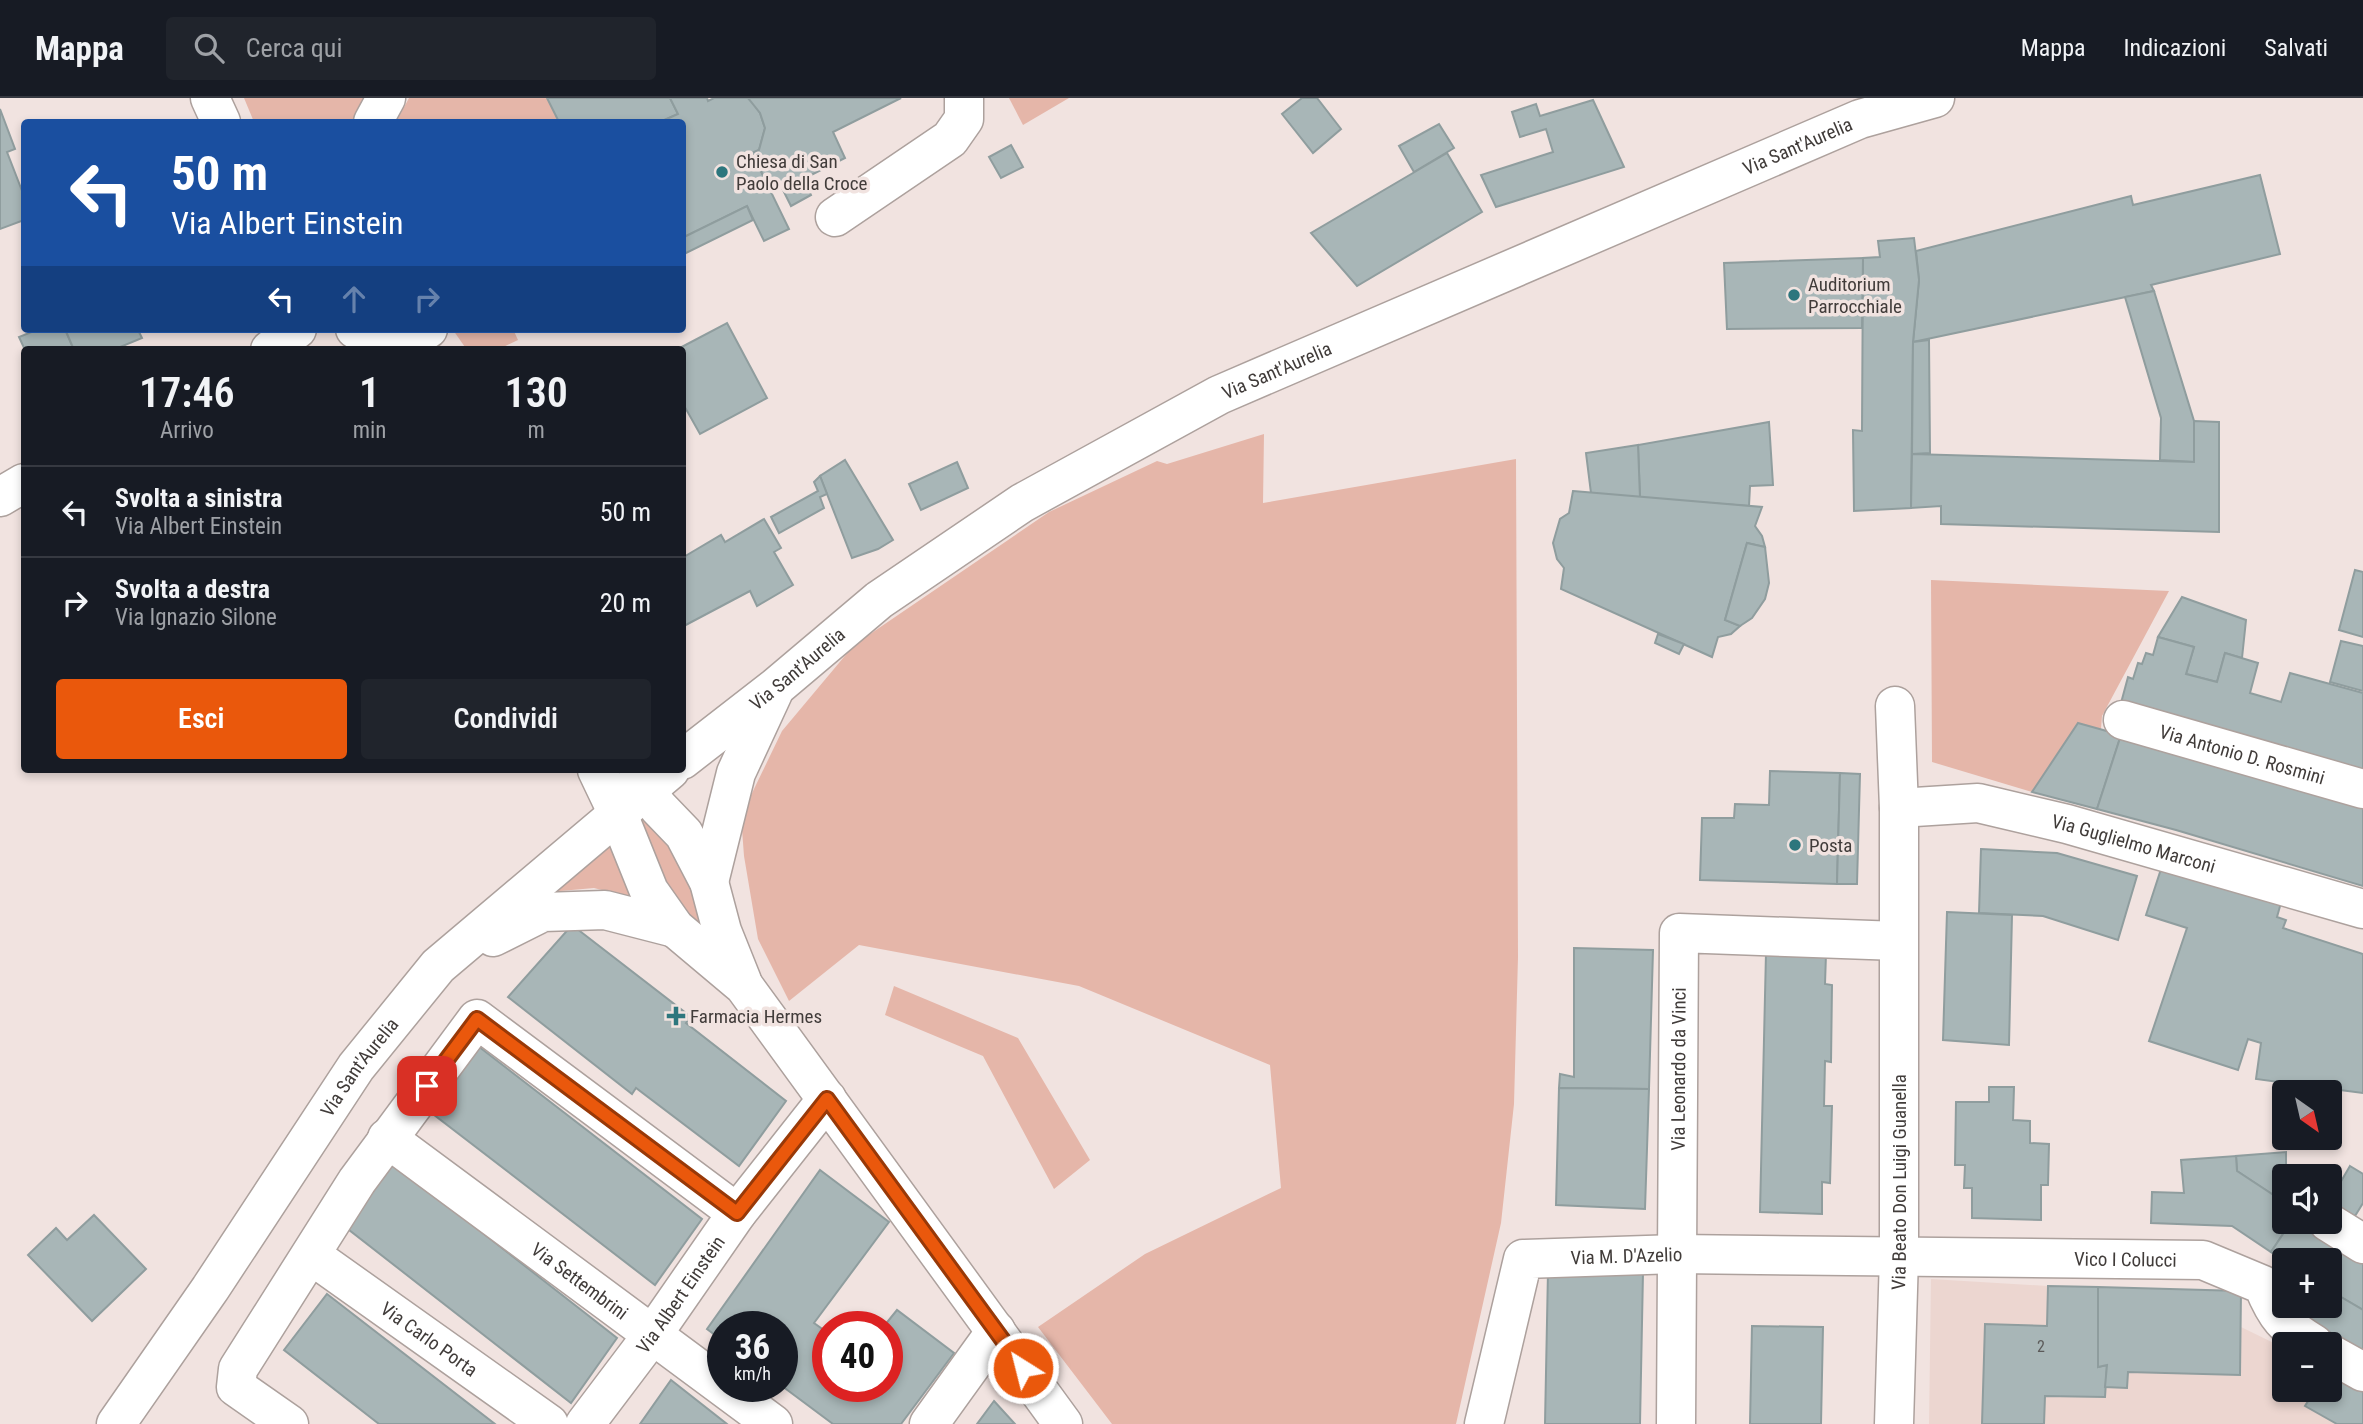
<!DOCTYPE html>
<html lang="it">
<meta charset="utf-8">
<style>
body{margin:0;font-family:"Roboto Condensed",sans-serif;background:#20242c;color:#f1f3f6;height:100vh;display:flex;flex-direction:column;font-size:26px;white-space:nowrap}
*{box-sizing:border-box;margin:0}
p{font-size:23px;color:#9ea1a6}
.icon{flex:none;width:38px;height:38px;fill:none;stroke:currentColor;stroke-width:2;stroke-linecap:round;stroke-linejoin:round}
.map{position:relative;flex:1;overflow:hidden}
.panel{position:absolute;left:21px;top:248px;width:665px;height:427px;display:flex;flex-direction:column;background:#171b24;border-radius:7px;box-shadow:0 4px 10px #0003}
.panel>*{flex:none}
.banner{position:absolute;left:21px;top:21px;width:665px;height:214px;border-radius:7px;box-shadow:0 4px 10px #0003;background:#1a4fa0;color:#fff;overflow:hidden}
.needle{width:46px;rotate:146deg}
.tools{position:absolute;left:2272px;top:982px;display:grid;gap:14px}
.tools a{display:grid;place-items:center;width:70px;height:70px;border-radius:7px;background:#171b24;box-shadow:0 4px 10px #0003;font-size:35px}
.speed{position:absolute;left:707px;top:1213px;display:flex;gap:14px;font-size:35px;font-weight:700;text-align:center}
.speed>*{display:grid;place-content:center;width:91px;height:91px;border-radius:50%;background:#171b24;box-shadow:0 4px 10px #0003;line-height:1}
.speed small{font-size:18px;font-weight:400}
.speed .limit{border:10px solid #d22;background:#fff;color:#111}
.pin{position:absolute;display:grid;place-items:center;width:60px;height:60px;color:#fff;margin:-30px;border-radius:14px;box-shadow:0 4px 10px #0006}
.me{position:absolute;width:77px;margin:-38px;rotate:324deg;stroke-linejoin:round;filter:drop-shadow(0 0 5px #0008)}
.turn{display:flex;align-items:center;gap:24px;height:147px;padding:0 35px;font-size:32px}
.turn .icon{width:91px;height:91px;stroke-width:2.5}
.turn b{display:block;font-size:49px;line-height:60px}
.lanes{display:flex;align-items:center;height:66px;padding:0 35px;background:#0003;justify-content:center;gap:35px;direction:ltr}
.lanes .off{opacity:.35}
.eta{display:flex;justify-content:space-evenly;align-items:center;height:119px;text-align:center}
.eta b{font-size:42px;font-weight:600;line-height:49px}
.primary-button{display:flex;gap:14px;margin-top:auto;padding:14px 35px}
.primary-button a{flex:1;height:80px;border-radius:7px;background:#ea580c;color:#fff;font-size:28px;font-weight:600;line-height:80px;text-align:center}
.primary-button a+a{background:#20242c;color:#f1f3f6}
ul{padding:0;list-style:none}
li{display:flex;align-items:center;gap:21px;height:91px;padding:0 35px;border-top:2px solid #363941}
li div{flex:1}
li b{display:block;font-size:26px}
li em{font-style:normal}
header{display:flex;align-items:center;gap:42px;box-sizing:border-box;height:98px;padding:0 35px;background:#171b24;border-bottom:2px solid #363941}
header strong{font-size:33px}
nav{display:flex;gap:38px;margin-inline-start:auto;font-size:24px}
.search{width:490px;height:63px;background:#20242c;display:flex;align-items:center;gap:18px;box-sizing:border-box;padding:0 24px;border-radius:7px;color:#9ea1a6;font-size:26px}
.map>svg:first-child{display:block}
.built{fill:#ecd6d0}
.green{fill:#e5b6a9}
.building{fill:#a8b6b7;stroke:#8f9d9e;stroke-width:2}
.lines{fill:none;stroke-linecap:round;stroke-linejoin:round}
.minor-casing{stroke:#ada19d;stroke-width:41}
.minor{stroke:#fff;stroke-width:38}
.route-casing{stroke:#983908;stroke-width:18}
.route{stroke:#ea580c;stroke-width:12}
.poi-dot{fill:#2d767d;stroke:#f1e3e0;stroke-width:2.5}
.labels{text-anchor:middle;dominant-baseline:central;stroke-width:7;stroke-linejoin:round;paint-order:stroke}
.number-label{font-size:16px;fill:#5b5a59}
.street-label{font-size:19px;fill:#413c3a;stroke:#f1e3e0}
.poi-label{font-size:19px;fill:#413c3a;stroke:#f1e3e0;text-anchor:start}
</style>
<header>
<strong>Mappa</strong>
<div class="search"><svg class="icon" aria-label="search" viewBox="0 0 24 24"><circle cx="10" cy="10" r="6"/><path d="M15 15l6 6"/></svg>Cerca qui</div>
<nav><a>Mappa</a><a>Indicazioni</a><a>Salvati</a></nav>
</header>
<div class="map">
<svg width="2363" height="1326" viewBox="0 0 2363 1326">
<rect width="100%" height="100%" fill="#f1e3e0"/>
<!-- built -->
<polygon class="built" points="1931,1181 2048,1188 2241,1193 2241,1229 2284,1250 2284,1292 2315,1292 2306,1308 2337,1326 1929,1326"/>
<!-- green -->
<g class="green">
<polygon points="244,0 364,0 353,24 254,24"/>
<polygon points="409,0 547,0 559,24 396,24"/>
<polygon points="1009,0 1069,0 1023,27"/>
<polygon points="513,231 518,242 497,252 467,252 453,232"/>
<polygon points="1264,336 1263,405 1516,361 1518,859 1514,1006 1501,1125 1456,1326 1112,1326 1038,1229 1145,1156 1281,1090 1270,967 1079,888 859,847 789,903 758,841 744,758 741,718 782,633 854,547 1049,414 1157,363 1167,366"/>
<polygon points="1931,482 2169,493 2102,618 2101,631 2078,625 2032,694 1932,664"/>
<polygon points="642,720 666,737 711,832 697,827 666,786 645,748"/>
<polygon points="613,746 640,802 594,790 549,794"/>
<polygon points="894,888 1018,940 1090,1062 1054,1091 983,958 885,917"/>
</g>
<!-- building -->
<g class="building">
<polygon points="547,0 670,0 678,16 660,24 559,24"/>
<polygon points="670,0 707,0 708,3 714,0 748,0 753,5 760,15 765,30 759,52 752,55 789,131 764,143 747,108 682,140 682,24 660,24 678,16"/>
<polygon points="748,0 901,0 833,34 845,60 803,81 811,97 791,108 781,88 771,93 752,55 759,52 765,30 760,15"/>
<polygon points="1302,0 1317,0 1341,31 1313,55 1282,16"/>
<polygon points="1593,2 1624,69 1496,109 1481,77 1553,54 1546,31 1520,39 1512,14 1536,6 1540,18"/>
<polygon points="0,11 15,51 7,54 24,98 24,122 0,131"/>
<polygon points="1439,26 1454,50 1414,74 1399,48"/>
<polygon points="1011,47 1023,69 1001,80 989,59"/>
<polygon points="1447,55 1482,114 1357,188 1311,135"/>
<polygon points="2260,77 2280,156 2151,187 2154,193 1913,244 1919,182 1916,153 2131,98 2133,107"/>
<polygon points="747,108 753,122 682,157 682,140"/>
<polygon points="1914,140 1919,182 1913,244 1911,410 1854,413 1853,332 1862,333 1863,160 1880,159 1878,143"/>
<polygon points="1863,160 1862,230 1727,231 1724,165"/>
<polygon points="2154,193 2194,323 2194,364 2160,362 2161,320 2125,199"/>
<polygon points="727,225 767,300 700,336 682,304 682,252 676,252"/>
<polygon points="39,231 65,231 74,252 25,252 19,239"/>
<polygon points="65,231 145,231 139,234 142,240 113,252 74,252"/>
<polygon points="1929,242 1930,355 1912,356 1913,244"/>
<polygon points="2194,323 2219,324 2219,434 1941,426 1941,408 1911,410 1912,356 2194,364"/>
<polygon points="1769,324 1773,387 1750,388 1749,408 1640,400 1638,347"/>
<polygon points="1638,347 1640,400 1591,395 1586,355"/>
<polygon points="845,362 893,442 878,451 852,460 820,378"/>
<polygon points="957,364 968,390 921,412 909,386"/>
<polygon points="820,378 827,396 820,399 824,410 779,435 771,419 818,393 814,384"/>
<polygon points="1573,393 1762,409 1755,428 1762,438 1765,449 1747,445 1725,522 1740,528 1731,536 1718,539 1712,559 1561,491 1564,470 1557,461 1553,445 1560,421 1569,415"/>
<polygon points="764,421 781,450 774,454 793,487 757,508 750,493 682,529 682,460 721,437 725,444"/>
<polygon points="1747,445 1765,449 1769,485 1765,501 1752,520 1740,528 1725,522"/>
<polygon points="2355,472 2363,474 2363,539 2339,532"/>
<polygon points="2182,499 2246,522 2242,560 2225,555 2217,584 2186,576 2194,549 2158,539"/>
<polygon points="1658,536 1684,546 1679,556 1655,545"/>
<polygon points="2158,539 2194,549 2186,576 2217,584 2225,555 2258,565 2250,595 2281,604 2290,575 2363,595 2363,672 2121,605 2128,579 2133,581 2138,565 2142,566 2146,555 2153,557"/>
<polygon points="2341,543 2363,548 2363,593 2330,584"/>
<polygon points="2078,625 2121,637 2097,711 2032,694"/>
<polygon points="2121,637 2363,705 2363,788 2176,732 2097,711"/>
<polygon points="1770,673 1840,675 1837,786 1700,782 1702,720 1734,720 1735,706 1769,707"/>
<polygon points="1840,675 1860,676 1857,786 1837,786"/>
<polygon points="1981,751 2057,755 2137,778 2118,842 2043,818 1979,815"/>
<polygon points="2162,768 2282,801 2277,819 2286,822 2283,830 2363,856 2363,995 2256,981 2261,945 2248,941 2238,972 2149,943 2187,830 2146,817"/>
<polygon points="1947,814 2012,817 2009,947 1943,942"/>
<polygon points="572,827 691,919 686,925 786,1003 739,1068 636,990 632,996 508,899"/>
<polygon points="1574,850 1653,852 1649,991 1559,990 1560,976 1574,979"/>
<polygon points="1766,855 1826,856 1825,886 1832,887 1831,964 1825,963 1824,1008 1832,1008 1830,1085 1822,1084 1822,1116 1760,1114"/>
<polygon points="478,948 702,1121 655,1187 429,1013"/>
<polygon points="1989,989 2014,989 2013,1022 2030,1023 2030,1045 2049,1046 2048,1087 2041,1087 2041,1122 1972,1120 1972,1090 1964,1090 1965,1067 1955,1067 1956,1004 1989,1004"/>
<polygon points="1559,990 1649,991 1645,1111 1556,1107"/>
<polygon points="2286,1054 2286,1078 2284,1078 2284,1096 2281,1102 2237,1073 2236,1058"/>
<polygon points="2236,1058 2237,1073 2284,1104 2284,1124 2291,1124 2271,1154 2232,1128 2151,1125 2152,1094 2184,1095 2181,1062"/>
<polygon points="392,1064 617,1240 571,1305 344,1128"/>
<polygon points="2350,1068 2363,1076 2363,1105 2355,1118 2329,1104"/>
<polygon points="820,1072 889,1124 814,1225 828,1235 828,1288 887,1288 887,1228 884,1228 897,1212 954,1255 901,1326 833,1326 782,1288 782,1228 723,1228 723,1243 707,1231"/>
<polygon points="94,1117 146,1171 92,1223 28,1157 56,1130 67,1142"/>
<polygon points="2291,1124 2314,1124 2363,1155 2363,1212 2329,1192 2329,1162 2284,1163 2271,1154"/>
<polygon points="1548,1173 1643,1174 1640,1326 1545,1326"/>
<polygon points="2048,1188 2098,1189 2098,1269 2107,1267 2105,1299 2045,1298 2044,1326 1982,1326 1985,1226 2047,1228"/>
<polygon points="2098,1189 2241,1193 2240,1277 2128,1274 2127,1290 2105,1289 2107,1267 2098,1269"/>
<polygon points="2329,1192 2363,1212 2363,1255 2302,1217 2307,1208 2329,1208"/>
<polygon points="327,1196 495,1326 379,1326 284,1252"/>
<polygon points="1752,1228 1823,1229 1821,1326 1750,1326"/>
<polygon points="2329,1273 2363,1294 2363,1326 2337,1326 2305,1308 2315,1292 2329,1292"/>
<polygon points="671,1282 727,1326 640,1326"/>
<polygon points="994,1303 1015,1326 977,1326"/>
</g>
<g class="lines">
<defs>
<g id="minor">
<polyline points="210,0 221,24"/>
<polyline points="373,24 386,0"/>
<polyline points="835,119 950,41 964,21 964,0"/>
<polyline points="355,231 396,252"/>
<polyline points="394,250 428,231"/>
<polyline points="270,252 297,231"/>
<polyline points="0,399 24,385"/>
<path id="s1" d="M2123,622l240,69"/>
<path id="s2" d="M682,662l94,-73 103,-87 143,-97 197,-108 641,-276 75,-21"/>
<polyline points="597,672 618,716 649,793 675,830 744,888 1063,1326"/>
<polyline points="638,672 646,691 658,709 684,736 709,784 722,833 742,883"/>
<path id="s3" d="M1899,710l79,-5 89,21 296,85"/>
<polyline points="709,784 736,675 773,595"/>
<polyline points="493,839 543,814 605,812 675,830"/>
<path id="s4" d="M387,1040l386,286"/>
<polyline points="2328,1124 2363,1146"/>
<path id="s5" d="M311,1157l238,169"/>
<polyline points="2329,1255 2363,1274"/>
<path id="s6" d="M116,1326l94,-135 146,-222 82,-101 232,-196"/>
<polyline points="289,1326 236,1289 238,1271 357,1083 477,921 737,1115"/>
<path id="s7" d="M585,1326l68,-90 84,-121 90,-114"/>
<polyline points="929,1326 996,1233"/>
<path id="s8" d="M1484,1326l39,-165 154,-5 526,6 60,25c13,32 21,41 51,59"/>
<path id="s9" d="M1676,1326l3,-491 219,8"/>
<path id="s10" d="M1894,1326l5,-168v-448l-4,-102"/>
</g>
</defs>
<!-- minor casing -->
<use href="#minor" class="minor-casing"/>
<!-- minor -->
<use href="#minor" class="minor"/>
</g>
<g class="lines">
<defs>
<polyline id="route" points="427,988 477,921 737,1115 827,1001 1023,1270"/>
</defs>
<!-- route casing -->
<use href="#route" class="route-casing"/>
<!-- route -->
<use href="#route" class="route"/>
</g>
<!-- markers -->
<g class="poi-dot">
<circle cx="722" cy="74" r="7"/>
<circle cx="1794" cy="197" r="7"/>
<circle cx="1795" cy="747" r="7"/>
<path d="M672.5 907.5h7v7h7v7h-7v7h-7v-7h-7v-7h7z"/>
</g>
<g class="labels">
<!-- number labels -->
<g class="number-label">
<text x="2041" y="1248">2</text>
</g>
<!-- street labels -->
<g class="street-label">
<text stroke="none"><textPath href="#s2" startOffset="1281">Via Sant'Aurelia</textPath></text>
<text stroke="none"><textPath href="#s2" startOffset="714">Via Sant'Aurelia</textPath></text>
<text stroke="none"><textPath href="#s2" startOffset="147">Via Sant'Aurelia</textPath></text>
<text stroke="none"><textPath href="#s1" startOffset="124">Via Antonio D. Rosmini</textPath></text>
<text stroke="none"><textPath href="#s3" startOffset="240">Via Guglielmo Marconi</textPath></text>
<text stroke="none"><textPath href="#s6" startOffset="432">Via Sant'Aurelia</textPath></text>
<text stroke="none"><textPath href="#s9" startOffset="355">Via Leonardo da Vinci</textPath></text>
<text stroke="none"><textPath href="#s10" startOffset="242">Via Beato Don Luigi Guanella</textPath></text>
<text stroke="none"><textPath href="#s8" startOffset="273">Via M. D'Azelio</textPath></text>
<text stroke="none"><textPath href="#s8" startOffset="772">Vico I Colucci</textPath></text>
<text stroke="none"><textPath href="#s4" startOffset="240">Via Settembrini</textPath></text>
<text stroke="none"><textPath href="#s7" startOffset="161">Via Albert Einstein</textPath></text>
<text stroke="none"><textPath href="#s5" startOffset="145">Via Carlo Porta</textPath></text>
</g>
<!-- poi labels -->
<g class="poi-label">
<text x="736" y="63">Chiesa di San<tspan x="736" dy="22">Paolo della Croce</tspan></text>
<text x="1808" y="186">Auditorium<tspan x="1808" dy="22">Parrocchiale</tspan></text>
<text x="1809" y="747">Posta</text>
<text x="690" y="918">Farmacia Hermes</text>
</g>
</g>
</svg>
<div class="tools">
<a><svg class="needle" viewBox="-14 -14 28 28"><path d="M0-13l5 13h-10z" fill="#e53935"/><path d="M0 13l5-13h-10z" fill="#9ea1a6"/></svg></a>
<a><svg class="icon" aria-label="sound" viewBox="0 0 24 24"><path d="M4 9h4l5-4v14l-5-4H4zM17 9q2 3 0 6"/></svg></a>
<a>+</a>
<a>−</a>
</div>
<div class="speed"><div>36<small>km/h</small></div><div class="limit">40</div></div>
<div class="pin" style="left:427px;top:988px;background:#d93025"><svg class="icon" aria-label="arrive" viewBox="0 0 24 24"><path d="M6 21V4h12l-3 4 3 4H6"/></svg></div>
<svg class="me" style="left:1023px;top:1270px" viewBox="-20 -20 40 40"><circle r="17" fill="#ea580c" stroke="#fff" stroke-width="3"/><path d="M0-11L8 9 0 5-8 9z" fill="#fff"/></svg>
<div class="banner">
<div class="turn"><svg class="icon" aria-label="left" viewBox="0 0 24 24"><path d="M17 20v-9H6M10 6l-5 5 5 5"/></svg><div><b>50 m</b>Via Albert Einstein</div></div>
<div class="lanes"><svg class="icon" aria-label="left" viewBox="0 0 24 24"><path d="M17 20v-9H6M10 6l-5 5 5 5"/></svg><svg class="icon off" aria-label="ahead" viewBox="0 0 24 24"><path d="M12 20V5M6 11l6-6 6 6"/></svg><svg class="icon off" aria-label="right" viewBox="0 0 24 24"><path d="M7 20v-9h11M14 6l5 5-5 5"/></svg></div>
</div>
<section class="panel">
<div class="eta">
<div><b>17:46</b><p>Arrivo</p></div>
<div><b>1</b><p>min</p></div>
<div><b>130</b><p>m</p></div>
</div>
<ul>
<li><svg class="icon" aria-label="left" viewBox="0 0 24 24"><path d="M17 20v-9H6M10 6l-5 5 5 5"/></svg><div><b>Svolta a sinistra</b><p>Via Albert Einstein</p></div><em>50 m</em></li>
<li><svg class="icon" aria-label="right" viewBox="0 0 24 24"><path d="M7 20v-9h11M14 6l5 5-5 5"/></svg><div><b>Svolta a destra</b><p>Via Ignazio Silone</p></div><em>20 m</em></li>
</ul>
<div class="primary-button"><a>Esci</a><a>Condividi</a></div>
</section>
</div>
